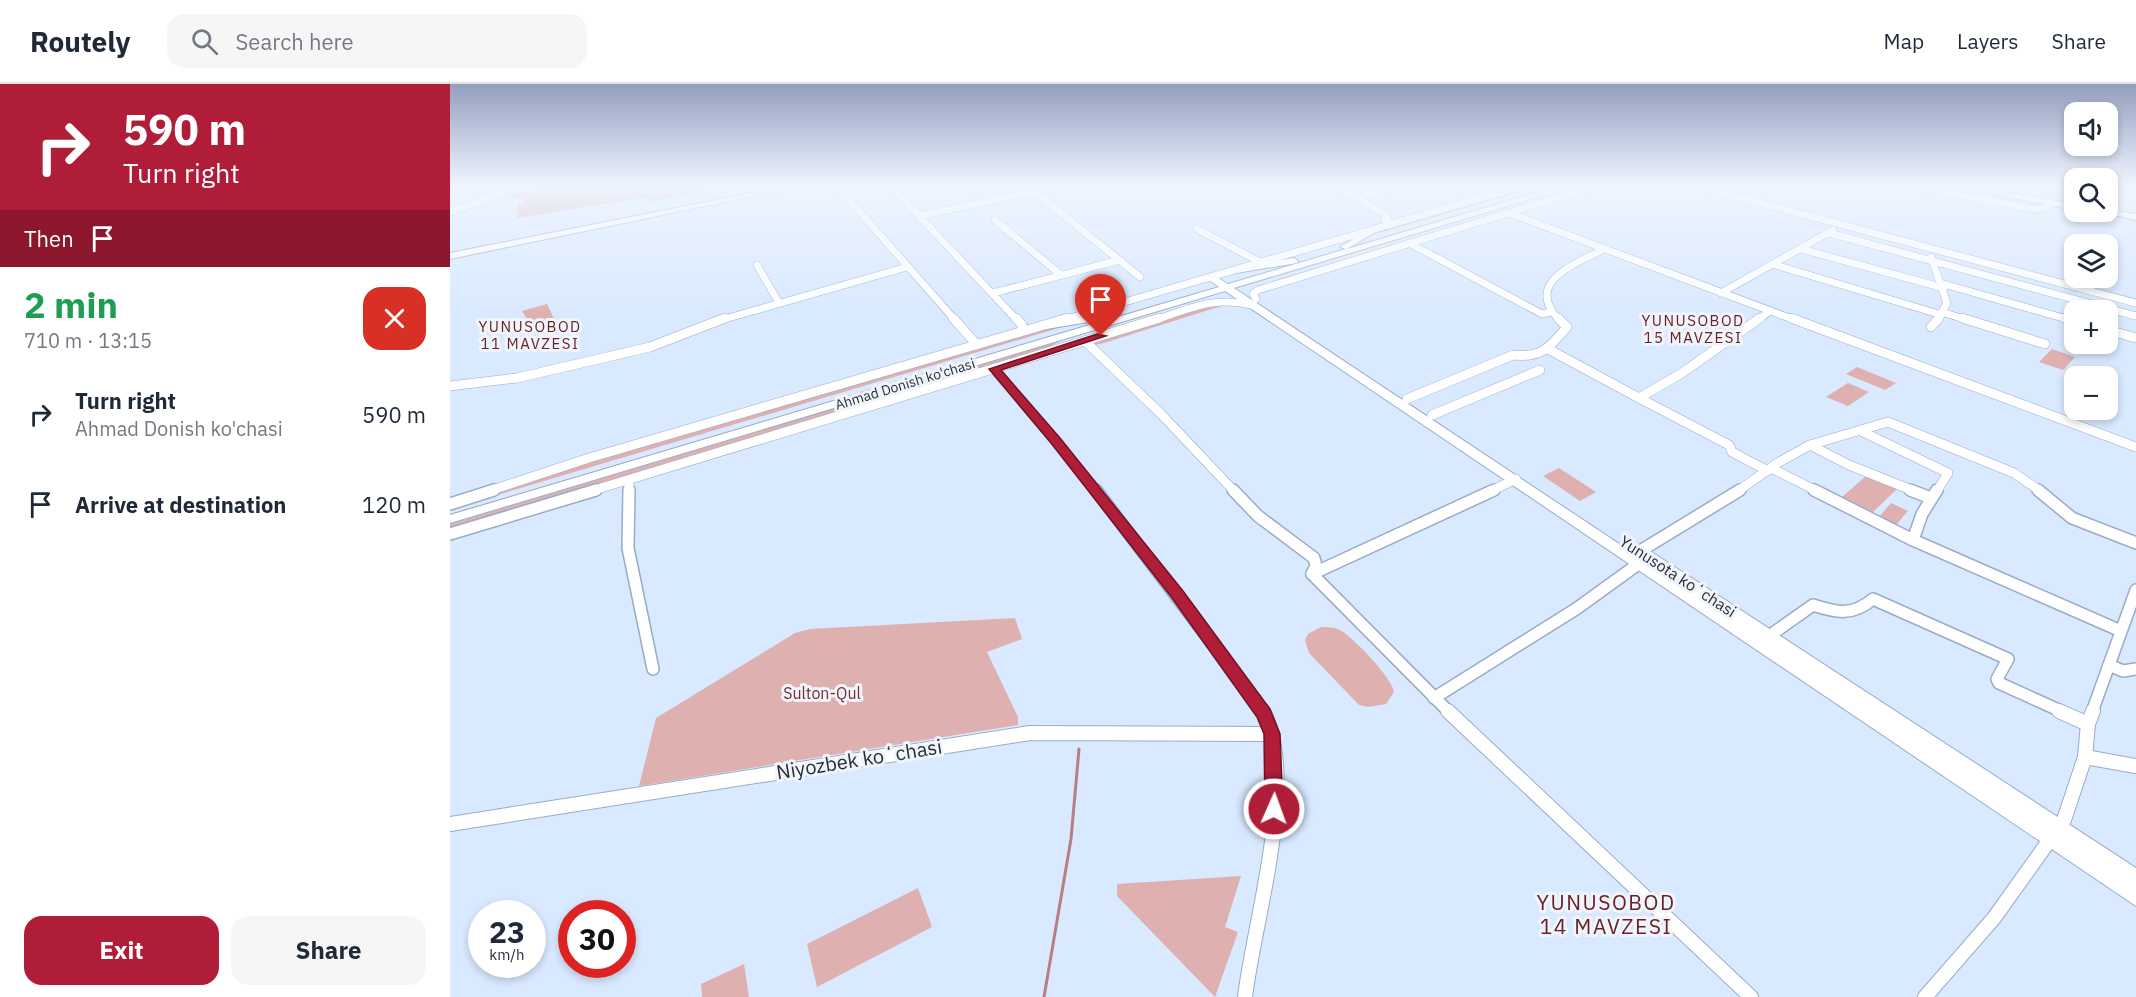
<!DOCTYPE html>
<meta charset="utf-8">
<style>
body{margin:0;font-family:"IBM Plex Sans",sans-serif;background:#f6f6f7;color:#1f2937;height:100vh;display:flex;flex-direction:column;font-size:22px;white-space:nowrap}
*{box-sizing:border-box;margin:0}
p{font-size:20px;color:#747a83}
.icon{flex:none;width:33px;height:33px;fill:none;stroke:currentColor;stroke-width:2;stroke-linecap:round;stroke-linejoin:round}
.map{position:relative;flex:1;overflow:hidden}
.side{display:flex;flex-direction:column;background:#fff;width:450px}
.side>*{flex:none}
.guide{background:#b01d38;color:#fff;overflow:hidden}
.buttons{position:absolute;left:1614px;top:18px;display:grid;gap:12px}
.buttons a{display:grid;place-items:center;width:54px;height:54px;border-radius:12px;background:#fff;box-shadow:0 3px 9px #0003;font-size:30px}
.speed{position:absolute;left:18px;top:816px;display:flex;gap:12px;font-size:30px;font-weight:700;text-align:center}
.speed>*{display:grid;place-content:center;width:78px;height:78px;border-radius:50%;background:#fff;box-shadow:0 3px 9px #0003;line-height:1}
.speed small{font-size:15px;font-weight:400}
.speed .limit{border:9px solid #d22;background:#fff;color:#111}
.pin{position:absolute;display:grid;place-items:center;width:51px;height:51px;color:#fff;margin:-62px -26px;border-radius:50% 50% 50% 0;rotate:-45deg;box-shadow:0 0 6px #0007}
.pin .icon{rotate:45deg}
.me{position:absolute;width:66px;margin:-33px;rotate:2deg;stroke-linejoin:round;filter:drop-shadow(0 0 4px #0008)}
.turn{display:flex;align-items:center;gap:21px;height:126px;padding:0 24px;font-size:27px}
.turn .icon{width:78px;height:78px;stroke-width:2.5}
.turn b{display:block;font-size:42px;line-height:51px}
.then{display:flex;align-items:center;height:57px;padding:0 24px;background:#0003;gap:12px;font-size:22px}
.round{display:grid;place-items:center;flex:none;width:63px;height:63px;border-radius:18px;background:#f6f6f7}
.head{display:flex;align-items:center;justify-content:space-between;height:102px;padding:0 24px}
h1{font-size:36px;font-weight:800;line-height:45px;color:#1e9e55}
.action{display:flex;gap:12px;margin-top:auto;padding:12px 24px}
.action a{flex:1;height:69px;border-radius:18px;background:#b01d38;color:#fff;font-size:24px;font-weight:800;line-height:69px;text-align:center}
.action a+a{background:#f6f6f7;color:#1f2937}
ul{padding:0;list-style:none}
li{display:flex;align-items:center;gap:18px;height:90px;padding:0 24px}
li div{flex:1}
li b{display:block;font-size:22px}
li em{font-style:normal}
header{display:flex;align-items:center;gap:36px;box-sizing:border-box;height:84px;padding:0 30px;background:#fff;border-bottom:2px solid #e0e1e3}
header strong{font-size:28px}
nav{display:flex;gap:33px;margin-inline-start:auto;font-size:21px}
.search{width:420px;height:54px;background:#f6f6f7;display:flex;align-items:center;gap:15px;box-sizing:border-box;padding:0 21px;border-radius:18px;color:#747a83;font-size:22px}
main{display:flex;flex:1;min-height:0}
.map>svg:first-child{display:block}
.green{fill:#dfb0b0}
.lines{fill:none;stroke-linecap:round;stroke-linejoin:round}
.stream{stroke:#b68081;stroke-width:3}
.minor-far3-casing{stroke:#99acc5;stroke-width:8}
.minor-far2-casing{stroke:#99acc5;stroke-width:10}
.minor-far1-casing{stroke:#99acc5;stroke-width:14}
.minor-casing{stroke:#99acc5;stroke-width:16}
.major-casing{stroke:#99acc5;stroke-width:2}
.highway-casing{stroke:#99acc5;stroke-width:2}
.minor-far3{stroke:#fff;stroke-width:7}
.minor-far2{stroke:#fff;stroke-width:9}
.minor-far1{stroke:#fff;stroke-width:11}
.minor{stroke:#fff;stroke-width:14}
.major{fill:#fff;fill-rule:evenodd}
.highway{fill:#fff;fill-rule:evenodd}
.route{fill:#b01d38;stroke:#721324;stroke-width:1.5}
.labels{text-anchor:middle;dominant-baseline:central;stroke-width:6;stroke-linejoin:round;paint-order:stroke}
.far-street-label{font-size:14px;fill:#262e38;stroke:#f1f5fb}
.far-neighbourhood-label{font-size:15px;letter-spacing:1.5px;fill:#672228;stroke:#f1f5fb}
.street-label{font-size:16px;fill:#262e38;stroke:#f1f5fb}
.park-label{font-size:16px;fill:#753035;stroke:#f1f5fb}
.near-street-label{font-size:20px;fill:#262e38;stroke:#f1f5fb}
.near-neighbourhood-label{font-size:21px;letter-spacing:1.5px;fill:#672228;stroke:#f1f5fb}
</style>
<header>
<strong>Routely</strong>
<div class="search"><svg class="icon" aria-label="search" viewBox="0 0 24 24"><circle cx="10" cy="10" r="6"/><path d="M15 15l6 6"/></svg>Search here</div>
<nav><a>Map</a><a>Layers</a><a>Share</a></nav>
</header>
<main>
<section class="side">
<div class="guide">
<div class="turn"><svg class="icon" aria-label="right" viewBox="0 0 24 24"><path d="M7 20v-9h11M14 6l5 5-5 5"/></svg><div><b>590 m</b>Turn right</div></div>
<div class="then">Then<svg class="icon" aria-label="arrive" viewBox="0 0 24 24"><path d="M6 21V4h12l-3 4 3 4H6"/></svg></div>
</div>
<div class="head"><div><h1>2 min</h1><p>710 m · 13:15</p></div><a class="round" style="background:#d93025;color:#fff"><svg class="icon" aria-label="close" viewBox="0 0 24 24"><path d="M6 6l12 12M18 6L6 18"/></svg></a></div>
<ul>
<li><svg class="icon" aria-label="right" viewBox="0 0 24 24"><path d="M7 20v-9h11M14 6l5 5-5 5"/></svg><div><b>Turn right</b><p>Ahmad Donish ko'chasi</p></div><em>590 m</em></li>
<li><svg class="icon" aria-label="arrive" viewBox="0 0 24 24"><path d="M6 21V4h12l-3 4 3 4H6"/></svg><div><b>Arrive at destination</b></div><em>120 m</em></li>
</ul>
<div class="action"><a>Exit</a><a>Share</a></div>
</section>
<div class="map">
<svg width="1686" height="913" viewBox="0 0 1686 913">
<rect width="100%" height="100%" fill="#d9e9ff"/>
<!-- green -->
<g class="green">
<polygon points="91,102 268,102 270,105 200,118 198,113 67,134 68,121 77,116 55,112"/>
<polygon points="1077,102 1091,102 915,153 933,144"/>
<polygon points="764,204 0,432 0,430"/>
<polygon points="770,218 784,218 654,259 645,261 641,258"/>
<polygon points="97,220 108,243 85,249 72,227"/>
<polygon points="622,240 0,425 67,400 574,249"/>
<polygon points="613,256 591,267 0,448 0,440"/>
<polygon points="1602,265 1625,273 1613,286 1589,278"/>
<polygon points="1407,283 1446,299 1435,306 1396,290"/>
<polygon points="1398,299 1419,308 1398,322 1376,313"/>
<polygon points="1109,384 1146,408 1130,417 1093,392"/>
<polygon points="1416,392 1447,405 1423,428 1392,413"/>
<polygon points="1441,419 1458,427 1446,441 1429,433"/>
<polygon points="565,534 572,555 537,568 568,633 568,641 189,702 206,634 345,549 360,545"/>
<path d="M871,543c7,0 13,0 19,3 13,7 52,48 54,62l-8,12 -18,3 -9,-2 -50,-52 -4,-13 3,-6z"/>
<polygon points="791,792 775,843 788,848 765,913 667,812 667,800"/>
<polygon points="468,804 482,843 367,903 357,860"/>
<polygon points="294,880 299,913 252,913 251,900"/>
</g>
<g class="lines">
<!-- stream -->
<polyline class="stream" points="594,913 621,755 629,665"/>
<defs>
<g id="minor-far3">
<polyline points="387,102 505,236"/>
<polyline points="441,102 567,236"/>
<polyline points="578,102 690,193"/>
<polyline points="887,102 938,132 934,135 942,140"/>
<polyline points="1247,102 1686,219"/>
<polyline points="1465,102 1583,125 1596,124 1599,118"/>
<polyline points="907,113 947,102"/>
<polyline points="0,128 50,110 49,103"/>
<polyline points="1059,129 1345,236"/>
<polyline points="470,132 607,102"/>
<polyline points="545,136 611,191"/>
<polyline points="747,145 810,178"/>
<polyline points="1379,149 1686,232"/>
<polyline points="959,159 1092,230 1100,228"/>
<polyline points="1351,165 1494,204"/>
<polyline points="1481,173 1497,219 1488,236"/>
<polyline points="307,181 329,219"/>
<polyline points="1325,181 1492,231"/>
<polyline points="1490,199 1620,236"/>
<polyline points="543,209 670,176"/>
<polyline points="1271,209 1383,146"/>
<polyline points="806,215 803,210 808,206 1146,102"/>
<polyline points="1492,228 1517,236"/>
<polyline points="271,236 457,183"/>
<polyline points="613,236 1072,102"/>
<path d="M705,236c37,-12 60,-25 100,-14"/>
<path d="M1109,236c-36,-39 17,-56 45,-71"/>
<polyline points="1308,236 1320,227"/>
</g>
<g id="minor-far2">
<polyline points="503,234 527,261"/>
<polyline points="566,234 572,241"/>
<polyline points="1341,234 1686,363"/>
<polyline points="1512,234 1595,260"/>
<polyline points="1614,234 1624,237"/>
<polyline points="1481,243 1489,234"/>
<polyline points="1658,246 1686,254"/>
<polyline points="635,257 712,331 784,407"/>
<polyline points="1098,265 1189,314 1232,289 1310,234"/>
<polyline points="544,285 647,407"/>
<polyline points="0,302 67,294 200,263 275,234"/>
<polyline points="1189,314 1279,361 1282,368 1318,387"/>
<path d="M957,315l106,-44c29,3 36,-7 54,-28l-9,-9"/>
<polyline points="982,331 1090,286"/>
<polyline points="1411,347 1498,389 1487,407"/>
<polyline points="1360,361 1399,381 1464,407"/>
<polyline points="1321,384 1367,407"/>
<polyline points="39,407 139,374 618,234"/>
<polyline points="141,407 710,234"/>
<polyline points="179,407 179,396"/>
<polyline points="1041,407 1066,395"/>
<polyline points="1288,407 1329,378 1360,361 1438,338 1564,389 1590,407"/>
</g>
<g id="minor-far1">
<polyline points="179,406 178,464 203,585"/>
<polyline points="646,406 814,628"/>
<polyline points="783,406 808,432 864,474 866,482 862,490 999,628"/>
<polyline points="1364,406 1463,456 1671,547"/>
<polyline points="1460,406 1481,414"/>
<polyline points="1588,406 1622,434 1686,459"/>
<polyline points="0,420 44,406"/>
<polyline points="0,450 146,406"/>
<polyline points="1463,456 1472,430 1487,406"/>
<polyline points="1182,472 1290,406"/>
<polyline points="862,490 1044,406"/>
<path d="M1319,552l44,-31c24,8 40,11 60,-6l135,60 -11,20 2,4 64,29"/>
<polyline points="1659,581 1673,587 1686,585"/>
<polyline points="984,614 1126,525 1198,473"/>
<polyline points="1642,628 1686,506"/>
</g>
<g id="minor">
<polyline points="998,627 1301,913"/>
<polyline points="1609,627 1638,640"/>
<polyline points="1635,673 1686,682"/>
<polyline points="0,740 580,649 822,650"/>
<path d="M795,913c9,-77 54,-217 18,-286"/>
<polyline points="1475,913 1544,834 1614,736 1635,673 1638,640 1643,627"/>
</g>
<g id="major">
<polygon points="336,102 353,102 0,175 0,169"/>
<polygon points="1108,102 1121,102 1110,106 1130,105 1134,107 1107,111 1104,108 784,204 1204,483 1185,468 1187,465 1197,465 1686,784 1686,822 775,207 0,439 0,431 663,234 590,246 586,245 586,241 664,228 667,229 668,233 769,203 758,195 758,191 764,191 778,200 896,165 890,163 927,141 934,143 897,165"/>
<polygon points="844,174 848,177 847,179 780,190 775,187 780,184"/>
</g>
<g id="highway">
<polygon points="1502,102 1522,102 1624,120 1624,126"/>
<polygon points="1658,126 1686,130 1686,136 1651,128"/>
</g>
</defs>
<!-- minor-far3 casing -->
<use href="#minor-far3" class="minor-far3-casing"/>
<!-- minor-far2 casing -->
<use href="#minor-far2" class="minor-far2-casing"/>
<!-- minor-far1 casing -->
<use href="#minor-far1" class="minor-far1-casing"/>
<!-- minor casing -->
<use href="#minor" class="minor-casing"/>
<!-- major casing -->
<use href="#major" class="major-casing"/>
<!-- highway casing -->
<use href="#highway" class="highway-casing"/>
<!-- minor-far3 -->
<use href="#minor-far3" class="minor-far3"/>
<!-- minor-far2 -->
<use href="#minor-far2" class="minor-far2"/>
<!-- minor-far1 -->
<use href="#minor-far1" class="minor-far1"/>
<!-- minor -->
<use href="#minor" class="minor"/>
<!-- major -->
<use href="#major" class="major"/>
<!-- highway -->
<use href="#highway" class="highway"/>
</g>
<!-- sky -->
<linearGradient id="sky" x2="0" y2="1"><stop stop-color="#949fbf"/><stop offset="0.44" stop-color="#eef5ff"/><stop offset="1" stop-color="#eef5ff" stop-opacity="0"/></linearGradient>
<rect width="1686" height="230" fill="url(#sky)"/>
<!-- route -->
<polygon class="route" points="647,250 656,252 551,286 610,354 733,507 820,625 830,650 833,725 830,730 824,733 817,730 815,725 814,650 807,633 722,514 601,359 539,285"/>
<g class="labels">
<!-- far-street labels -->
<g class="far-street-label">
<text transform="translate(455 300) rotate(-17)">Ahmad Donish ko'chasi</text>
</g>
<!-- far-neighbourhood labels -->
<g class="far-neighbourhood-label">
<text x="1243" y="236">YUNUSOBOD<tspan x="1243" dy="17">15 MAVZESI</tspan></text>
<text x="80" y="242">YUNUSOBOD<tspan x="80" dy="17">11 MAVZESI</tspan></text>
</g>
<!-- street labels -->
<g class="street-label">
<text transform="translate(1228 492) rotate(33)">Yunusota koʻchasi</text>
</g>
<!-- park labels -->
<g class="park-label">
<text x="372" y="609">Sulton-Qul</text>
</g>
<!-- near-street labels -->
<g class="near-street-label">
<text transform="translate(409 675) rotate(-9)">Niyozbek koʻchasi</text>
</g>
<!-- near-neighbourhood labels -->
<g class="near-neighbourhood-label">
<text x="1156" y="818">YUNUSOBOD<tspan x="1156" dy="24">14 MAVZESI</tspan></text>
</g>
</g>
</svg>
<div class="buttons">
<a><svg class="icon" aria-label="sound" viewBox="0 0 24 24"><path d="M4 9h4l5-4v14l-5-4H4zM17 9q2 3 0 6"/></svg></a>
<a><svg class="icon" aria-label="search" viewBox="0 0 24 24"><circle cx="10" cy="10" r="6"/><path d="M15 15l6 6"/></svg></a>
<a><svg class="icon" aria-label="layers" viewBox="0 0 24 24"><path d="M12 4l9 5-9 5-9-5zM3 14l9 5 9-5"/></svg></a>
<a>+</a>
<a>−</a>
</div>
<div class="speed"><div>23<small>km/h</small></div><div class="limit">30</div></div>
<div class="pin" style="left:651px;top:252px;background:#d93025"><svg class="icon" aria-label="arrive" viewBox="0 0 24 24"><path d="M6 21V4h12l-3 4 3 4H6"/></svg></div>
<svg class="me" style="left:824px;top:725px" viewBox="-20 -20 40 40"><circle r="17" fill="#b01d38" stroke="#fff" stroke-width="3"/><path d="M0-11L8 9 0 5-8 9z" fill="#fff"/></svg>
</div>
</main>
